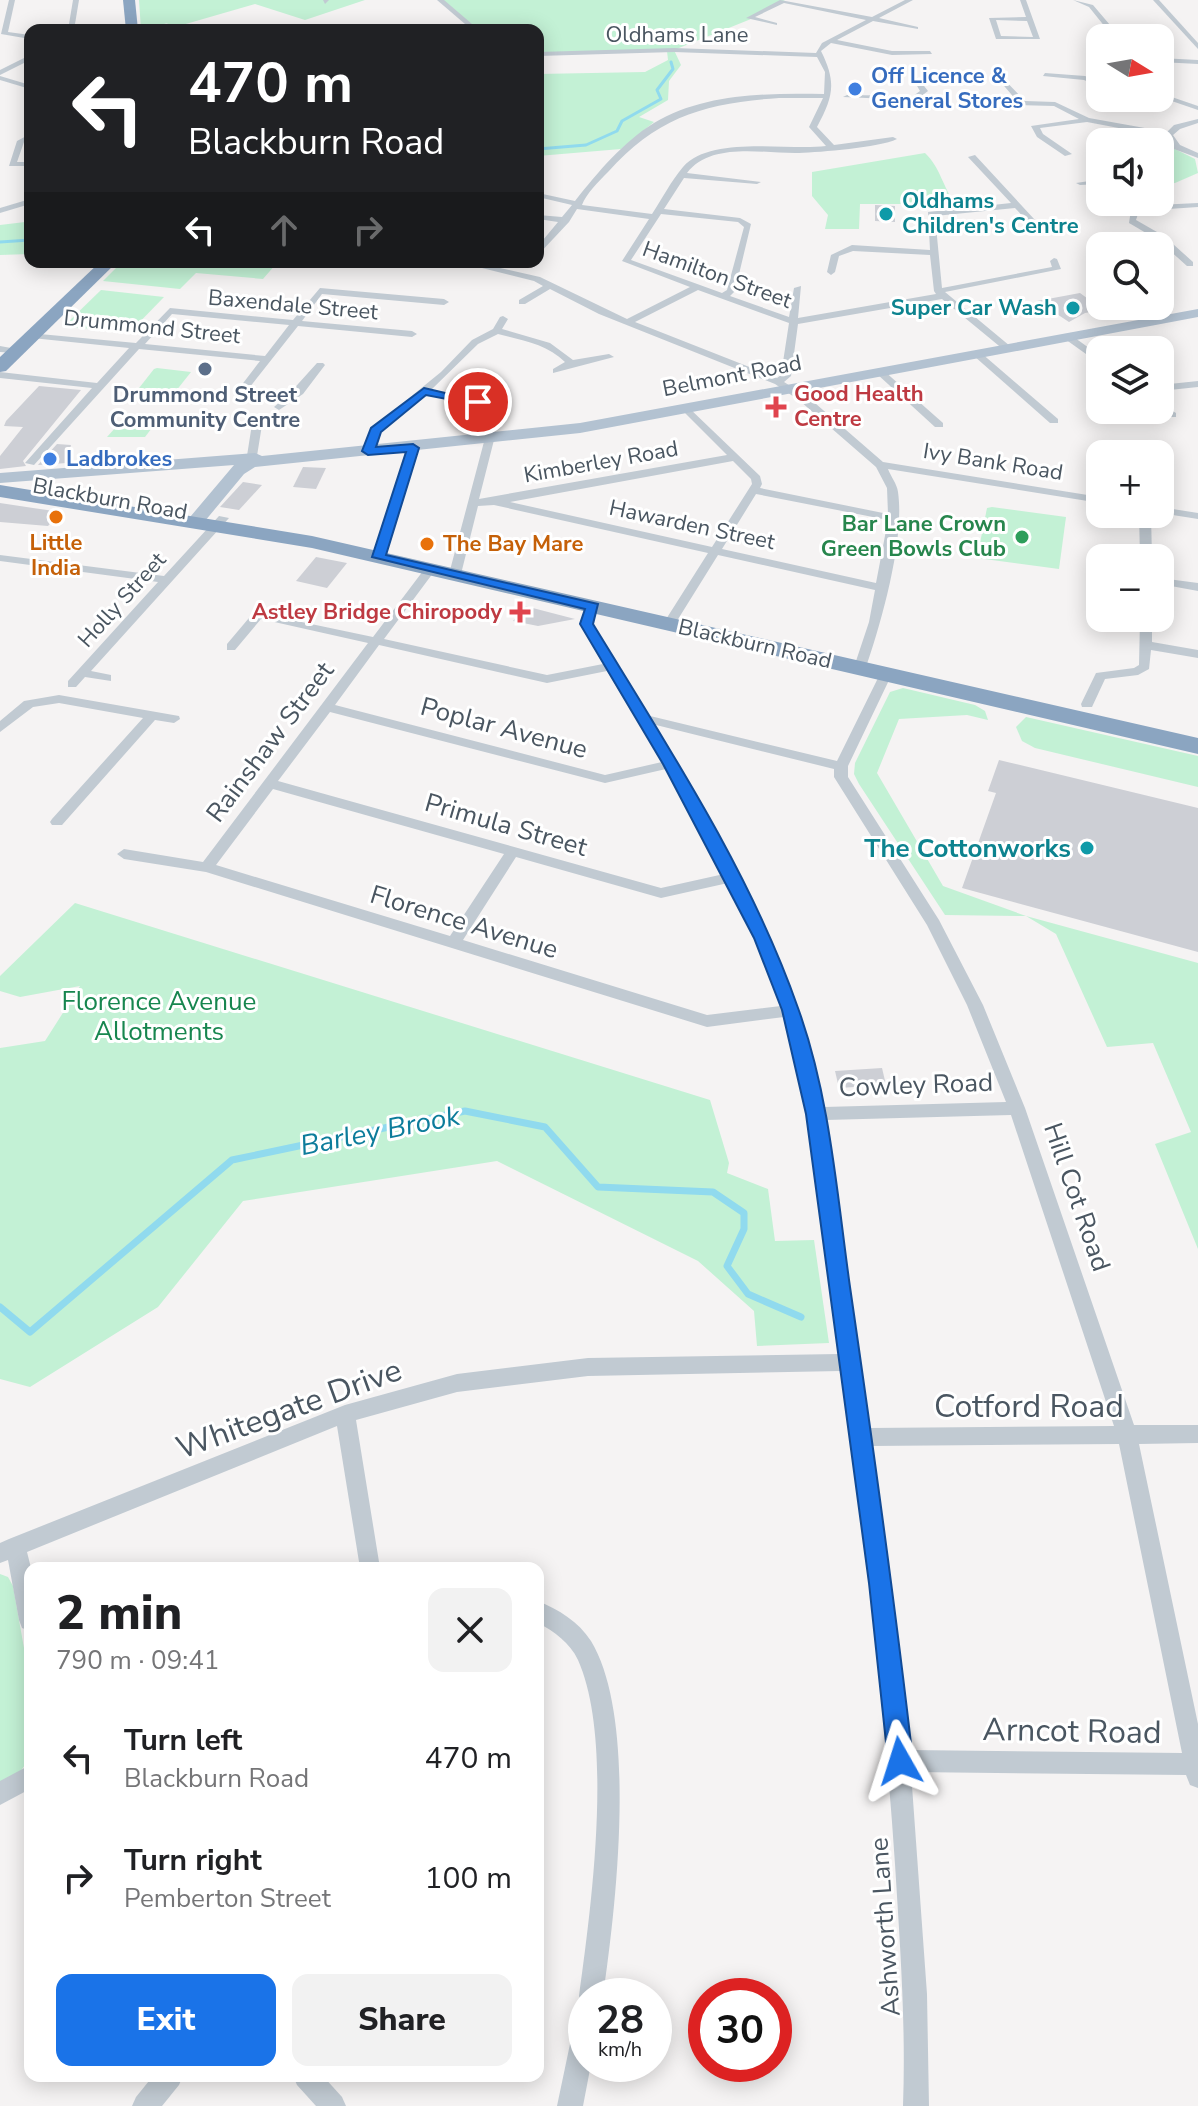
<!DOCTYPE html>
<meta charset="utf-8">
<style>
body{margin:0;font-family:"Nunito Sans",sans-serif;background:#f2f2f2;color:#202124;height:100vh;display:flex;flex-direction:column;font-size:30px;white-space:nowrap}
*{box-sizing:border-box;margin:0}
p{font-size:26px;color:#757577}
.icon{flex:none;width:44px;height:44px;fill:none;stroke:currentColor;stroke-width:2;stroke-linecap:round;stroke-linejoin:round}
.map{position:relative;flex:1;overflow:hidden}
.sheet{position:absolute;left:24px;top:1562px;width:520px;height:520px;display:flex;flex-direction:column;background:#fff;border-radius:16px;box-shadow:0 4px 20px #0003}
.sheet>*{flex:none}
.hud{position:absolute;left:24px;top:24px;width:520px;height:244px;border-radius:16px;box-shadow:0 4px 20px #0003;background:#202124;color:#fff;overflow:hidden}
.needle{width:52px;rotate:101deg}
.controls{position:absolute;left:1086px;top:24px;display:grid;gap:16px}
.controls a{display:grid;place-items:center;width:88px;height:88px;border-radius:16px;background:#fff;box-shadow:0 4px 20px #0003;font-size:40px}
.speed{position:absolute;left:568px;top:1978px;display:flex;gap:16px;font-size:40px;font-weight:700;text-align:center}
.speed>*{display:grid;place-content:center;width:104px;height:104px;border-radius:50%;background:#fff;box-shadow:0 4px 20px #0003;line-height:1}
.speed small{font-size:20px;font-weight:400}
.speed .limit{border:12px solid #d22;background:#fff;color:#111}
.pin{position:absolute;display:grid;place-items:center;width:68px;height:68px;color:#fff;margin:-34px;border:4px solid #fff;border-radius:50%;box-shadow:0 2px 8px #0007}
.me{position:absolute;width:88px;margin:-44px;rotate:354deg;stroke-linejoin:round;filter:drop-shadow(0 0 6px #0008)}
.turn{display:flex;align-items:center;gap:28px;height:168px;padding:0 32px;font-size:36px}
.turn .icon{width:104px;height:104px;stroke-width:2.5}
.turn b{display:block;font-size:56px;line-height:68px}
.lanes{display:flex;align-items:center;height:76px;padding:0 32px;background:#0003;justify-content:center;gap:40px;direction:ltr}
.lanes .off{opacity:.35}
.round{display:grid;place-items:center;flex:none;width:84px;height:84px;border-radius:16px;background:#f2f2f2}
.overview{display:flex;align-items:center;justify-content:space-between;height:136px;padding:0 32px}
h1{font-size:48px;font-weight:800;line-height:60px}
.action{display:flex;gap:16px;margin-top:auto;padding:16px 32px}
.action a{flex:1;height:92px;border-radius:16px;background:#1a73e8;color:#fff;font-size:32px;font-weight:800;line-height:92px;text-align:center}
.action a+a{background:#f2f2f2;color:#202124}
ul{padding:0;list-style:none}
li{display:flex;align-items:center;gap:24px;height:120px;padding:0 32px}
li div{flex:1}
li b{display:block;font-size:30px}
li em{font-style:normal}
.map>svg:first-child{display:block}
.green{fill:#c3f1d5}
.lines{fill:none;stroke-linecap:round;stroke-linejoin:round}
.stream-far1{stroke:#90daee;stroke-width:3}
.stream{stroke:#90daee;stroke-width:7}
.building{fill:#cdcfd5}
.street{fill:#c1cad2;fill-rule:evenodd}
.primary{fill:#b3c2d1;fill-rule:evenodd}
.highway{fill:#8ba5c1;fill-rule:evenodd}
.route{fill:#1a73e8;stroke:#114b97;stroke-width:2}
.shop-dot{fill:#3f7fe0;stroke:#fff;stroke-width:3}
.culture-dot{fill:#0f9aa8;stroke:#fff;stroke-width:3}
.service-dot{fill:#5c6f8a;stroke:#fff;stroke-width:3}
.health-dot{fill:#e0444e;stroke:#fff;stroke-width:3}
.food-dot{fill:#e8710a;stroke:#fff;stroke-width:3}
.leisure-dot{fill:#2e9e5b;stroke:#fff;stroke-width:3}
.labels{text-anchor:middle;dominant-baseline:central;stroke-width:6;stroke-linejoin:round;paint-order:stroke}
.far-street-label{font-size:22px;fill:#4a5661;stroke:#fff}
.far-shop-label{font-size:22px;font-weight:bold;fill:#366cbe;stroke:#fff;text-anchor:start}
.far-culture-label{font-size:22px;font-weight:bold;fill:#0d838f;stroke:#fff;text-anchor:start}
.far-health-label{font-size:22px;font-weight:bold;fill:#be3a42;stroke:#fff;text-anchor:start}
.far-service-label{font-size:22px;font-weight:bold;fill:#4e5e75;stroke:#fff}
.far-leisure-label{font-size:22px;font-weight:bold;fill:#27864d;stroke:#fff;text-anchor:end}
.far-food-label{font-size:22px;font-weight:bold;fill:#c56008;stroke:#fff}
.street-label{font-size:26px;fill:#4a5661;stroke:#fff}
.culture-label{font-size:26px;font-weight:bold;fill:#0d838f;stroke:#fff;text-anchor:end}
.park-label{font-size:26px;fill:#17864f;stroke:#fff}
.water-label{font-size:28px;font-style:italic;fill:#0c7c9b;stroke:#fff}
.near-street-label{font-size:32px;fill:#4a5661;stroke:#fff}
</style>
<div class="map">
<svg width="1198" height="2106" viewBox="0 0 1198 2106">
<rect width="100%" height="100%" fill="#f5f3f3"/>
<!-- green -->
<g class="green">
<polygon points="139,0 365,0 305,20 255,4 165,30 155,30 168,23 141,30"/>
<polygon points="440,0 785,0 750,17 751,19 674,50 681,65 669,81 668,100 639,117 654,122 621,149 538,156 538,74 645,72 668,60 667,51 538,54 538,30 476,30"/>
<polygon points="1161,142 1195,159 1198,173 1175,183 1160,184"/>
<path d="M925,153c15,14 18,34 30,51h-95l-1,25h-34l3,-14 -16,-19v-24z"/>
<polygon points="30,215 30,254 0,255 0,225 25,222"/>
<polygon points="122,262 290,262 276,264 263,279 196,273 180,289 103,281"/>
<polygon points="101,290 164,297 129,333 64,326"/>
<polygon points="154,369 157,368 191,372 168,401 132,397"/>
<polygon points="126,416 156,419 158,420 145,437 107,437"/>
<polygon points="992,507 1066,517 1059,569 977,558 987,508"/>
<polygon points="903,688 975,705 985,711 988,720 967,715 899,719 877,773 943,886 1026,916 1198,963 1198,1249 1155,1144 1191,1132 1153,1043 1107,1047 1056,934 1026,916 945,915 859,784 854,774 855,763 890,692"/>
<polygon points="1026,717 1198,756 1198,787 1035,748 1022,741 1016,727"/>
<polygon points="75,903 710,1100 729,1163 727,1173 768,1189 775,1241 814,1240 829,1343 757,1346 754,1311 698,1261 497,1161 243,1201 158,1307 30,1387 0,1379 0,1048 45,1041 80,986 20,997 0,991 0,976"/>
<polygon points="0,1574 8,1577 13,1586 30,1682 30,1758 20,1772 0,1783"/>
</g>
<g class="lines">
<!-- stream-far1 -->
<g class="stream-far1">
<polyline points="538,149 586,145 617,131 622,121 661,99 657,90 673,69 671,62"/>
<polyline points="0,242 30,240"/>
</g>
<!-- stream -->
<polyline class="stream" points="0,1307 30,1332 232,1160 465,1111 545,1127 598,1187 713,1192 744,1213 744,1229 727,1266 748,1294 801,1317"/>
</g>
<!-- building -->
<g class="building">
<polygon points="875,205 895,206 895,222 875,221"/>
<polygon points="1080,293 1103,310 1085,313 1069,322 1037,301"/>
<polygon points="39,386 81,390 23,461 26,466 0,469 0,456 23,427 4,426 6,421"/>
<polygon points="57,444 71,445 67,463 38,465"/>
<polygon points="303,467 326,468 316,489 293,487"/>
<polygon points="243,482 262,485 239,510 220,507"/>
<polygon points="0,503 33,508 61,512 48,526 0,522"/>
<polygon points="316,557 347,563 327,588 296,581"/>
<polygon points="525,606 575,619 538,626 513,621"/>
<polygon points="999,760 1198,808 1198,952 962,888 996,793 988,791"/>
<polygon points="882,1068 886,1085 839,1088 835,1071"/>
</g>
<g class="lines">
<!-- street -->
<g class="street">
<polygon points="9,0 15,0 8,32 30,35 30,39 1,34"/>
<polygon points="73,0 79,0 74,30 68,30"/>
<polygon points="323,0 329,0 325,4"/>
<polygon points="437,0 444,0 479,30 472,30"/>
<path d="M780,0l92,17 33,-17h8l-34,18 39,9v2l-45,-8 -36,19 55,11h38l2,3 -40,1 -61,-12 -10,8c16,32 12,46 -4,76l17,18 59,-8 4,2c-19,9 -76,13 -98,14 -34,1 -88,-12 -112,20l74,9 -4,2 -73,-6 -20,31 76,9 11,6 -16,67 -5,5 59,21 5,-29 7,-2 -3,32 138,-24 -2,-3 -4,-36 -77,-4 -14,5 -4,16 -4,3 -4,-3 4,-17 21,-10 78,5 -2,-38 83,-9 -43,-46 7,-2 60,65 -7,2 -13,-14 -80,8 7,72 110,-21 -2,-6 4,-3 3,1 4,10 -116,23 65,54v4h-6l-62,-51 -144,25 -7,52 -7,6 24,15 75,65 217,35v6l-212,-34c3,8 9,15 10,23 7,48 -17,132 -33,178l-6,4 -6,-4 16,-48 6,-32 -157,-35 -43,69 -6,4 -6,-4 45,-71 -214,-48 -16,1 -17,68 -6,3 -6,-3 36,-136 9,2 -15,59 248,-44 -44,-44 -1,-2 5,-3 73,70 2,8 -2,4 128,26 -1,-26 -11,-21 -76,-66 -25,-17 -176,-70 -49,-25 -25,15h-6v-4l24,-14 -9,-5 -76,-19h16l66,15 87,42 63,-32 -68,-26 27,-42 -72,-10 -8,13 -31,33v-9l20,-24 -20,-3v-4l24,2 10,-12 -34,-8v-4l37,8c23,-29 48,-59 79,-78 50,-30 114,-30 170,-29l1,-22 -8,-15 -143,-5 -136,4v-4l136,-4 142,5 6,-10 44,-23 -82,-17 -29,14 22,6v2l-31,-7zM779,98h44l-14,29 17,19c-39,5 -115,-11 -143,21 -12,14 -21,32 -31,47l-70,-9c4,-11 17,-24 26,-33 50,-56 98,-69 171,-74zM661,214l77,8 6,5 -17,63 -5,3 -91,-33zM698,290l91,33 -8,52 -4,3 -142,-56zM733,461l18,18 1,5 -40,63 -202,-45zM756,494l132,26 -12,63 -154,-34z"/>
<path d="M1020,0h6l14,39h-44l-7,-21 37,-1zM996,20l31,1 6,16 -32,-1z"/>
<polygon points="1073,0 1093,5 1121,38 1114,38 1089,7"/>
<polygon points="1153,0 1159,0 1198,43 1198,49"/>
<polygon points="30,55 30,60 0,75 0,70"/>
<polygon points="1160,58 1198,60 1198,64 1160,62"/>
<polygon points="995,70 1025,101 1055,102 1089,118 1167,132 1174,125 1198,119 1198,123 1180,129 1173,135 1180,145 1198,153 1198,158 1174,149 1166,137 1087,122 1040,128 1043,134 1072,154 1065,156 1037,137 1031,126 1079,119 1054,106 1011,105 1011,101 1017,101 993,73"/>
<polygon points="1045,73 1085,76 1100,82 1100,87 1084,80 1043,76"/>
<polygon points="0,76 30,85 30,89 0,80"/>
<polygon points="917,77 928,91 920,97 944,104 944,108 914,100 843,97 847,95 913,96 920,91 913,79"/>
<polygon points="1160,93 1198,106 1198,110 1160,97"/>
<polygon points="30,134 30,139 24,142 17,162 30,162 30,166 9,166 17,141"/>
<polygon points="1096,180 1099,184 1080,185 1076,183"/>
<polygon points="30,199 30,204 0,213 0,208"/>
<polygon points="1113,202 1124,202 1136,206 1198,203 1198,207 1139,211 1136,220 1164,236 1193,262 1193,266 1187,266 1158,240 1129,223 1131,210"/>
<path d="M320,288l124,11 5,3 -5,3 -122,-11 -20,27 110,10 5,3 -5,3 -114,-11 -52,66 43,2 28,-31h6l2,2 -22,29 -24,16 -5,-3 8,-7 -43,-2 -5,-3 26,-34 -121,-12 -105,116 -9,-2 67,-75 -92,-10v-6l97,11 32,-35 -97,-10 -5,-3 2,-2 107,10 34,-35 123,12zM172,314l117,11 -24,31 -120,-12z"/>
<path d="M503,316l5,3 -6,10 48,14 23,17 36,-6 5,3 -61,16v-4l12,-7c-18,-18 -43,-22 -67,-28l-20,10 -47,46 51,10v4l-56,-10 -46,38 -8,21h-8l-1,-2 8,-22 70,-57 31,-32 21,-11 7,-12z"/>
<polygon points="1065,335 1071,335 1100,356 1100,364 1065,339"/>
<polygon points="0,346 22,350 17,353 0,352"/>
<polygon points="974,352 980,352 1058,419 1058,423 1050,423 974,356"/>
<polygon points="877,370 883,370 943,423 943,427 935,427 877,374"/>
<polygon points="1198,381 1198,387 1160,391 1160,385"/>
<polygon points="1160,403 1176,413 1176,417 1168,417 1159,410"/>
<polygon points="260,415 269,417 262,425 256,462 251,465 246,462 252,424"/>
<polygon points="413,445 418,448 385,557 375,559 373,557 408,448"/>
<polygon points="1160,507 1198,513 1198,519 1160,513"/>
<polygon points="1139,514 1151,514 1152,558 1140,558"/>
<polygon points="219,516 229,518 91,671 111,675 111,681 85,677 76,687 68,687 68,681 158,582 0,561 0,555 164,576"/>
<path d="M430,566l6,3 -52,70 163,36 56,-11 -23,-40 9,-20h8l2,3 -7,17 54,91 191,46 42,-85 6,-4 4,1 2,3 -43,90v11l91,143 44,85 42,103 109,317h64v18l-59,1 59,280v64l-8,-3 -4,-10 -275,-3 16,222 2,112h-26c3,-81 -3,-161 -8,-242 -11,-165 -31,-329 -54,-493l-253,5 -131,16 -101,28 24,148h-20l-23,-142 -310,126 4,16 -1,63 -8,-3 -3,-8 -11,-60 -8,3v-20l9,-4 336,-134 112,-31 131,-16 251,-4c-14,-114 -21,-228 -55,-337l-77,10 -501,-155 -82,-13 -7,-5 7,-5 79,13 165,-219 -107,-24 -26,31h-8v-6l27,-32 119,25 53,-70zM379,645l168,38 60,-12 55,91 -57,13 -270,-70zM330,712l275,71 61,-14 58,105 -63,14 -383,-107zM652,724l182,45v8l93,148 40,80 39,97 -182,5c-27,-139 -100,-264 -172,-383zM273,789l231,65 -54,82 -234,-71zM516,857l145,41 67,-15 34,73 19,50 -74,9 -244,-75zM1011,1115l103,311 -245,2 -43,-308zM1119,1444l63,309 -273,-3 -38,-304z"/>
<polygon points="1160,578 1198,583 1198,591 1160,584"/>
<polygon points="1140,618 1152,618 1152,642 1198,650 1198,658 1151,650 1149,669 1138,675 1105,679 1092,707 1082,707 1081,704 1096,673 1134,668 1139,665"/>
<polygon points="59,695 179,716 180,719 174,723 155,720 62,825 52,825 50,822 52,819 143,718 59,703 33,707 0,732 0,721 24,701"/>
<path d="M538,1601c21,9 40,20 53,40 47,78 25,266 12,355h-17v10l-4,-1 -3,-9c12,-88 35,-255 -1,-336 -8,-17 -24,-29 -40,-37z"/>
<polygon points="30,1765 30,1789 0,1805 0,1781"/>
<polygon points="586,2013 586,2064 591,2064 583,2106 557,2106 574,2025 577,2016"/>
<polygon points="153,2076 183,2076 179,2085 162,2106 132,2106 136,2097"/>
<polygon points="293,2076 323,2076 342,2097 346,2106 316,2106 297,2085"/>
</g>
<!-- primary -->
<polygon class="primary" points="1198,309 1198,317 580,433 255,467 244,474 200,527 194,528 185,523 234,465 0,483 0,473 255,453 262,456 580,423"/>
<!-- highway -->
<g class="highway">
<polygon points="123,0 135,0 138,30 126,30"/>
<polygon points="100,262 117,262 6,371 0,372 0,357"/>
<polygon points="0,485 312,536 1198,738 1198,754 312,548 0,497"/>
</g>
</g>
<!-- route -->
<path class="route" d="M424,388l60,14 -6,3 -52,-10 -45,37 -5,15 37,-3 6,4 -33,107 212,49 -5,20c74,121 158,249 205,384 32,88 39,187 52,279 23,158 45,316 63,474l-4,9 -9,4 -9,-4 -3,-9 -19,-178 -63,-469 -24,-104 -28,-72 -91,-174 -83,-140 5,-15 -213,-52 34,-105 -38,3 -6,-4 9,-23z"/>
<!-- markers -->
<g class="shop-dot">
<circle cx="855" cy="89" r="8"/>
<circle cx="50" cy="459" r="8"/>
</g>
<g class="culture-dot">
<circle cx="886" cy="214" r="8"/>
<circle cx="1073" cy="308" r="8"/>
<circle cx="1087" cy="848" r="8"/>
</g>
<circle class="service-dot" cx="205" cy="369" r="8"/>
<g class="health-dot">
<path d="M772 395h8v8h8v8h-8v8h-8v-8h-8v-8h8z"/>
<path d="M516 600h8v8h8v8h-8v8h-8v-8h-8v-8h8z"/>
</g>
<g class="food-dot">
<circle cx="56" cy="517" r="8"/>
<circle cx="427" cy="544" r="8"/>
</g>
<circle class="leisure-dot" cx="1022" cy="537" r="8"/>
<g class="labels">
<!-- far-street labels -->
<g class="far-street-label">
<text x="677" y="35">Oldhams Lane</text>
<text transform="translate(717 275) rotate(20)">Hamilton Street</text>
<text transform="translate(293 305) rotate(5)">Baxendale Street</text>
<text transform="translate(152 327) rotate(6)">Drummond Street</text>
<text transform="translate(732 376) rotate(-11)">Belmont Road</text>
<text transform="translate(601 462) rotate(-10)">Kimberley Road</text>
<text transform="translate(993 462) rotate(9)">Ivy Bank Road</text>
<text transform="translate(110 499) rotate(10)">Blackburn Road</text>
<text transform="translate(692 525) rotate(12)">Hawarden Street</text>
<text transform="translate(122 600) rotate(-48)">Holly Street</text>
<text transform="translate(755 644) rotate(13)">Blackburn Road</text>
</g>
<!-- far-shop labels -->
<g class="far-shop-label">
<text x="871" y="76">Off Licence &amp;<tspan x="871" dy="25">General Stores</tspan></text>
<text x="66" y="459">Ladbrokes</text>
</g>
<!-- far-culture labels -->
<g class="far-culture-label">
<text x="902" y="201">Oldhams<tspan x="902" dy="25">Children's Centre</tspan></text>
<text x="1057" y="308" text-anchor="end">Super Car Wash</text>
</g>
<!-- far-health labels -->
<g class="far-health-label">
<text x="794" y="394">Good Health<tspan x="794" dy="25">Centre</tspan></text>
<text x="502" y="612" text-anchor="end">Astley Bridge Chiropody</text>
</g>
<!-- far-service labels -->
<g class="far-service-label">
<text x="205" y="395">Drummond Street<tspan x="205" dy="25">Community Centre</tspan></text>
</g>
<!-- far-leisure labels -->
<g class="far-leisure-label">
<text x="1006" y="524">Bar Lane Crown<tspan x="1006" dy="25">Green Bowls Club</tspan></text>
</g>
<!-- far-food labels -->
<g class="far-food-label">
<text x="56" y="543">Little<tspan x="56" dy="25">India</tspan></text>
<text x="443" y="544" text-anchor="start">The Bay Mare</text>
</g>
<!-- street labels -->
<g class="street-label">
<text transform="translate(504 728) rotate(15)">Poplar Avenue</text>
<text transform="translate(270 742) rotate(-53)">Rainshaw Street</text>
<text transform="translate(506 825) rotate(16)">Primula Street</text>
<text transform="translate(464 922) rotate(17)">Florence Avenue</text>
<text transform="translate(916 1085) rotate(-2)">Cowley Road</text>
<text transform="translate(1077 1197) rotate(71)">Hill Cot Road</text>
<text transform="translate(885 1927) rotate(-94)">Ashworth Lane</text>
</g>
<!-- culture labels -->
<g class="culture-label">
<text x="1071" y="848">The Cottonworks</text>
</g>
<!-- park labels -->
<g class="park-label">
<text x="159" y="1001">Florence Avenue<tspan x="159" dy="30">Allotments</tspan></text>
</g>
<!-- water labels -->
<g class="water-label">
<text transform="translate(380 1131) rotate(-11)">Barley Brook</text>
</g>
<!-- near-street labels -->
<g class="near-street-label">
<text x="1029" y="1406">Cotford Road</text>
<text transform="translate(289 1409) rotate(-20)">Whitegate Drive</text>
<text transform="translate(1072 1731) rotate(1)">Arncot Road</text>
</g>
</g>
</svg>
<div class="controls">
<a><svg class="needle" viewBox="-14 -14 28 28"><path d="M0-13l5 13h-10z" fill="#e53935"/><path d="M0 13l5-13h-10z" fill="#757577"/></svg></a>
<a><svg class="icon" aria-label="sound" viewBox="0 0 24 24"><path d="M4 9h4l5-4v14l-5-4H4zM17 9q2 3 0 6"/></svg></a>
<a><svg class="icon" aria-label="search" viewBox="0 0 24 24"><circle cx="10" cy="10" r="6"/><path d="M15 15l6 6"/></svg></a>
<a><svg class="icon" aria-label="layers" viewBox="0 0 24 24"><path d="M12 4l9 5-9 5-9-5zM3 14l9 5 9-5"/></svg></a>
<a>+</a>
<a>−</a>
</div>
<div class="speed"><div>28<small>km/h</small></div><div class="limit">30</div></div>
<div class="pin" style="left:478px;top:402px;background:#d93025"><svg class="icon" aria-label="arrive" viewBox="0 0 24 24"><path d="M6 21V4h12l-3 4 3 4H6"/></svg></div>
<svg class="me" style="left:900px;top:1761px" viewBox="-20 -20 40 40"><path d="M0-17L14 15 0 8-14 15z" fill="#1a73e8" stroke="#fff" stroke-width="4"/></svg>
<div class="hud">
<div class="turn"><svg class="icon" aria-label="left" viewBox="0 0 24 24"><path d="M17 20v-9H6M10 6l-5 5 5 5"/></svg><div><b>470 m</b>Blackburn Road</div></div>
<div class="lanes"><svg class="icon" aria-label="left" viewBox="0 0 24 24"><path d="M17 20v-9H6M10 6l-5 5 5 5"/></svg><svg class="icon off" aria-label="ahead" viewBox="0 0 24 24"><path d="M12 20V5M6 11l6-6 6 6"/></svg><svg class="icon off" aria-label="right" viewBox="0 0 24 24"><path d="M7 20v-9h11M14 6l5 5-5 5"/></svg></div>
</div>
<section class="sheet">
<div class="overview"><div><h1>2 min</h1><p>790 m · 09:41</p></div><a class="round"><svg class="icon" aria-label="close" viewBox="0 0 24 24"><path d="M6 6l12 12M18 6L6 18"/></svg></a></div>
<ul>
<li><svg class="icon" aria-label="left" viewBox="0 0 24 24"><path d="M17 20v-9H6M10 6l-5 5 5 5"/></svg><div><b>Turn left</b><p>Blackburn Road</p></div><em>470 m</em></li>
<li><svg class="icon" aria-label="right" viewBox="0 0 24 24"><path d="M7 20v-9h11M14 6l5 5-5 5"/></svg><div><b>Turn right</b><p>Pemberton Street</p></div><em>100 m</em></li>
</ul>
<div class="action"><a>Exit</a><a>Share</a></div>
</section>
</div>
